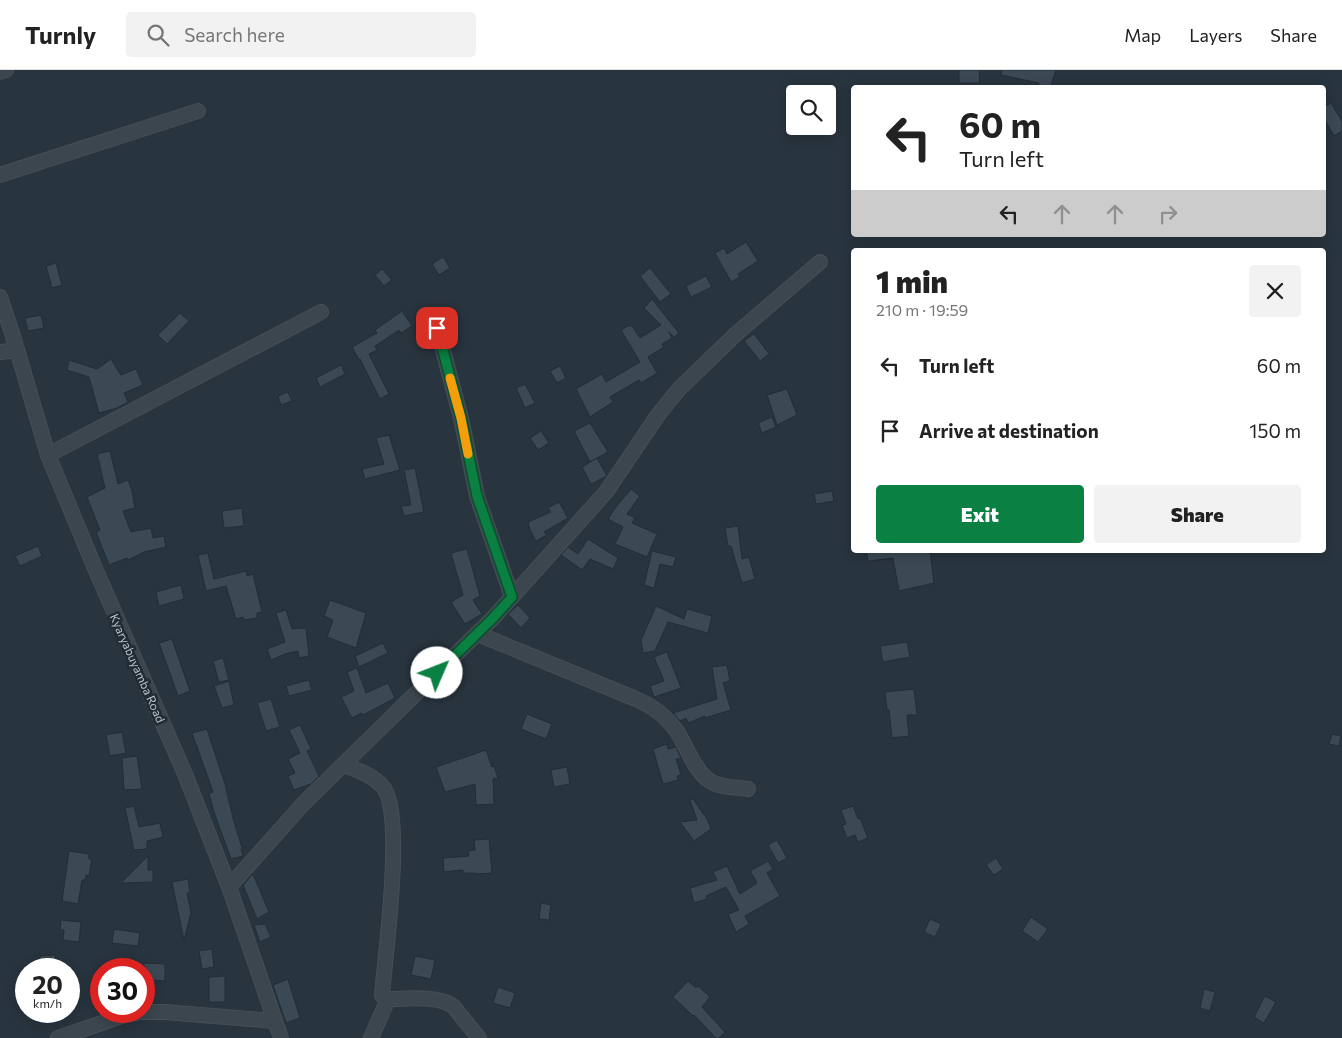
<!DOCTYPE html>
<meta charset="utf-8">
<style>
body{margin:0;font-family:Commissioner,sans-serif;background:#f2f2f2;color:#222;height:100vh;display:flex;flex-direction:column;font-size:19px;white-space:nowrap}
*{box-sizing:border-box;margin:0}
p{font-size:16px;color:#767676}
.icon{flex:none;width:28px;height:28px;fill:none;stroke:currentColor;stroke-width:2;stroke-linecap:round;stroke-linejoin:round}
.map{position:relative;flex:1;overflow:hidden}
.side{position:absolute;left:851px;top:178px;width:475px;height:305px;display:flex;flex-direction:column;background:#fff;border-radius:5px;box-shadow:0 2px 12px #0003}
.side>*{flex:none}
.banner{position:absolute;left:851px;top:15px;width:475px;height:152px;border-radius:5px;box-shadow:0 2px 12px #0003;background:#fff;color:#222;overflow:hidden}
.controls{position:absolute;left:786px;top:15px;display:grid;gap:10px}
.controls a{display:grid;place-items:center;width:50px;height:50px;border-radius:5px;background:#fff;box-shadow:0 2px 12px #0003;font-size:25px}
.speed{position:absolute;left:15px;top:888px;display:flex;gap:10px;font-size:25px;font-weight:700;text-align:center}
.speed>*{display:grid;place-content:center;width:65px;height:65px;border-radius:50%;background:#fff;box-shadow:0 2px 12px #0003;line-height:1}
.speed small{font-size:12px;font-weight:400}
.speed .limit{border:8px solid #d22;background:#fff;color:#111}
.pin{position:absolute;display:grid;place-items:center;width:42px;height:42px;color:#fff;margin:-21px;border-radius:10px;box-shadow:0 2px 8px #0006}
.me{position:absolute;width:55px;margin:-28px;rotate:46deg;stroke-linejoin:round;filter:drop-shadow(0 0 4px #0008)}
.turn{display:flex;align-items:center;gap:18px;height:105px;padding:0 25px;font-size:22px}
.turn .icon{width:65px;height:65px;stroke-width:2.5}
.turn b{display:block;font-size:35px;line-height:42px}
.lanes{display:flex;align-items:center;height:48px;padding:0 25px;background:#0003;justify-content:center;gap:25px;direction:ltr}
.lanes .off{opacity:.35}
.round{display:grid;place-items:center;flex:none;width:52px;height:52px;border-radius:5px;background:#f2f2f2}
.summary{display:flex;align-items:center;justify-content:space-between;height:85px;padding:0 25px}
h1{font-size:30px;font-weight:800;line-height:38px}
.cta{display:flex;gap:10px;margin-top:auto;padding:10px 25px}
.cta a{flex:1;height:58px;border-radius:5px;background:#0b8043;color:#fff;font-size:20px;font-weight:800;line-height:58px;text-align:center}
.cta a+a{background:#f2f2f2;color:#222}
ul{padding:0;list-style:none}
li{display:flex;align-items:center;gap:15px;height:65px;padding:0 25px}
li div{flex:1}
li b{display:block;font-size:19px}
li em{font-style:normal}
header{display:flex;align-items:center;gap:30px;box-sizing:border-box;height:70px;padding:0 25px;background:#fff;border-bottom:1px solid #e0e0e0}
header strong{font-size:24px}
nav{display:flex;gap:28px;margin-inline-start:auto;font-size:18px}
.search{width:350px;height:45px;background:#f2f2f2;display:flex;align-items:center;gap:12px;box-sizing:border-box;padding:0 18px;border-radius:5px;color:#767676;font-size:19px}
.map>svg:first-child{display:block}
.building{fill:#3b4954;stroke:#232d35}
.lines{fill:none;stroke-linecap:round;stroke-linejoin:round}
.minor-casing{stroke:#464f57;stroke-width:16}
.minor{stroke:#3c464e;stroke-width:14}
.route-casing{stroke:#07532c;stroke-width:12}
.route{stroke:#0b8043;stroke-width:9}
.slow{stroke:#f59e0b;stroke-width:9}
.labels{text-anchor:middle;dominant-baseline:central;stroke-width:5;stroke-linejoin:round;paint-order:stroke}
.street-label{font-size:12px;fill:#b9c1c9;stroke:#212b33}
</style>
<header>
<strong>Turnly</strong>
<div class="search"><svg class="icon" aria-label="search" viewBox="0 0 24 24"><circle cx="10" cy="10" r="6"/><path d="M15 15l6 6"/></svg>Search here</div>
<nav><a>Map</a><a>Layers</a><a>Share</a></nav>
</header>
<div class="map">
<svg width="1342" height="968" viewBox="0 0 1342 968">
<rect width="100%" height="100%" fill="#28343e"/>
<!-- building -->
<g class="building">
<polygon points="959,0 979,0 980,13 959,13"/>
<polygon points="1002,0 1056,0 1050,18 1038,18 1039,13 1001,5"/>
<polygon points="1331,33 1342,51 1342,61 1334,66 1324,48 1324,37"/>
<polygon points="746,172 758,191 738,204 740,207 731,212 715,183 724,178 727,184"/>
<polygon points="443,187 450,198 439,205 432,194"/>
<polygon points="56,193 62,215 52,218 46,196"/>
<polygon points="650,198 671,224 660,232 640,206"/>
<polygon points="382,199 392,210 384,216 375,205"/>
<polygon points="706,206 712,217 691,227 686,216"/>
<polygon points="652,229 679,263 674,267 669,262 672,268 662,274 664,277 648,287 657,303 641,313 639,310 610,327 613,332 590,347 576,319 602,304 606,312 640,292 621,260 628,256 632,256 640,268 661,255 644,238"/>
<polygon points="402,241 412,256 401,263 399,260 375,276 377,280 369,284 389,324 380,329 360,289 359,290 352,277 377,263 375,260"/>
<polygon points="180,243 189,251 167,274 158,265"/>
<polygon points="41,245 44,258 28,261 25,248"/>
<polygon points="429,264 431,278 421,280 418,266"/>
<polygon points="754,264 769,284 760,291 744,271"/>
<polygon points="111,289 121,305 136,299 143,315 124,323 128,332 117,338 99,343 89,307 67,300 69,290 97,299"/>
<polygon points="341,295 345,304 320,317 316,308"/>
<polygon points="560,296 566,308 557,313 550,301"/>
<polygon points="525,314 535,333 525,338 516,318"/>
<polygon points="787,319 797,345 777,355 767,325"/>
<polygon points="288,322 292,331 281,335 278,326"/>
<polygon points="772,347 776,357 762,363 758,353"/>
<polygon points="590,353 608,382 590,392 574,361"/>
<polygon points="541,361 549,373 538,380 530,368"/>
<polygon points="389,365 400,400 365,409 362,399 384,394 376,368"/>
<polygon points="110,381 118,414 128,410 132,421 135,438 123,441 131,462 151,458 153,468 164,466 166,477 144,482 128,490 127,488 109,495 96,462 100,460 87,427 105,418 97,384"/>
<polygon points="597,388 607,406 591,414 582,397"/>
<polygon points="415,398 424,442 404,446 401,436 411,435 404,400"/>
<polygon points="631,419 640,426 627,444 635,448 632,453 657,464 647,487 615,474 623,457 608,449 616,437"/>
<polygon points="832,421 834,431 816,434 814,424"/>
<polygon points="559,432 568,448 544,462 547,465 536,471 530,460 528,452 551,442 548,438"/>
<polygon points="242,438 244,456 224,458 222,441"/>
<polygon points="738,456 742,489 749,487 755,509 742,513 731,476 728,476 725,458"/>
<polygon points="588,469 618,488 613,499 590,489 582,500 561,485 568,477 578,484"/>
<polygon points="38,476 42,486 20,496 15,486"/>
<polygon points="467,479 480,526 473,530 482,544 465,554 451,532 463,525 451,483"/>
<polygon points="866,480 930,480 934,513 899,521 893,488 868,491"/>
<polygon points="652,481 676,487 673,497 660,494 654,518 644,515"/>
<polygon points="208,483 214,509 246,501 247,506 253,504 262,542 257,543 257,548 244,550 243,547 236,549 226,516 206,521 198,485"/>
<polygon points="181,515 184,529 159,536 156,522"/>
<polygon points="330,530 366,543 356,578 327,567 333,550 324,546"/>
<polygon points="518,535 530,548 521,558 508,544"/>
<polygon points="656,536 684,549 687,539 712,546 708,563 668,552 655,581 643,583 641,570"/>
<polygon points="286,540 292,559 306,558 309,586 299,588 298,581 285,584 271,590 267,579 285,572 276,543"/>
<polygon points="172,569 190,621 178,626 159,573"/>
<polygon points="907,572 910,587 883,592 880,576"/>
<polygon points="383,573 388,583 359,597 355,586"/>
<polygon points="667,582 681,618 654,627 650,616 664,611 654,587"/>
<polygon points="223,588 229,610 219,612 213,591"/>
<polygon points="727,595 730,611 723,613 731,640 705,648 705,646 688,653 686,648 680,651 673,643 717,629 712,597"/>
<polygon points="357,598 366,623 388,613 395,628 363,645 362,643 352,648 341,627 354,621 347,602"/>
<polygon points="309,610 312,620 289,626 286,616"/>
<polygon points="229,611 234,635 222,638 214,616"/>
<polygon points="914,619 917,645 907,645 909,666 892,668 889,640 887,640 885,622"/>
<polygon points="271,629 280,657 266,661 257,633"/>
<polygon points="527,644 552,654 546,669 521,659"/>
<polygon points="300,655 311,679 307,681 319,706 311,714 294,720 288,706 295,703 288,689 300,683 289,660"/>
<polygon points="207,659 225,714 233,748 242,778 241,779 243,786 231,789 214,742 209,723 213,722 192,663"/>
<polygon points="122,662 126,683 110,686 106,665"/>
<polygon points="1332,664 1341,666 1339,676 1329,674"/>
<polygon points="667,674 668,679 676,677 680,686 681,688 676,689 681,705 677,706 678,710 663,714 653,679"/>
<polygon points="486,680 492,697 494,696 498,708 493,709 494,734 476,735 475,714 445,722 436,697"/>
<polygon points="137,686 142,719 124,720 122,688"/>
<polygon points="567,697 570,714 554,717 551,700"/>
<polygon points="693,729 707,749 711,759 694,771 680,752 697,750 690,730"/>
<polygon points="134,736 139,757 160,753 163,767 147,771 147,779 134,780 125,738"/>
<polygon points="853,736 858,749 860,748 868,768 858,772 855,765 847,768 842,755 846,754 841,740"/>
<polygon points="489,769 492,803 476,804 475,803 463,803 463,800 444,802 443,788 469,786 468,781 475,780 474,770"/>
<polygon points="777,770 787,788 778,793 768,775"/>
<polygon points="69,781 89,784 89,789 92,789 89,806 86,805 85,810 82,810 78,834 62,831"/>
<polygon points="148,786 148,800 153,800 153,812 121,813"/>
<polygon points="996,788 1003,799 994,805 986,795"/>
<polygon points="768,791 773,799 767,803 780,826 745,846 749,854 736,862 728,844 739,840 726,817 706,826 707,829 694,833 690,818 717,810 713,802 727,796 740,824 757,813 750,801"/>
<polygon points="253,804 269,842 257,849 243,815"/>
<polygon points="188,809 190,823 187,823 191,843 184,870 172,812"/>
<polygon points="541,833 551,835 549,850 539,849"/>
<polygon points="1031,847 1048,859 1038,872 1022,861"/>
<polygon points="930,849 941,854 935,867 924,862"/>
<polygon points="61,850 81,852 79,872 63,870 64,860 60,860"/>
<polygon points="265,854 271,867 260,872 254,855"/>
<polygon points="114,859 140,863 138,876 112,873"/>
<polygon points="212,879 214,897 202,899 199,881"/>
<polygon points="55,885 56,899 41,899 40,886"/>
<polygon points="415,886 435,890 431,909 411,905"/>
<polygon points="144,893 165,894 165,911 155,910 155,913 144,913"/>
<polygon points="225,906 225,932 209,932 209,907"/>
<polygon points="288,909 300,948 286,953 273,915"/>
<polygon points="688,911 696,918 698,916 710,927 702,937 725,962 719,968 716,968 694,945 693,946 673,927"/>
<polygon points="498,917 515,923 510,938 493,933"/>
<polygon points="1204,919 1215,922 1210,941 1200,938"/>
<polygon points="1265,926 1276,932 1264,953 1254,947"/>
</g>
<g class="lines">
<defs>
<g id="minor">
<polyline points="0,2 6,0"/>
<polyline points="0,105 198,41"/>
<polyline points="0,227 13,266 48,385 94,496 185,704 229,817 281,968"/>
<polyline points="437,258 461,348 477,426 512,527"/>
<polyline points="0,282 17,280"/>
<polyline points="48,385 321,242"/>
<path d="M478,564l158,65c16,7 30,17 40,31 10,15 19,42 34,51 10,7 26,6 38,8"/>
<path d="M343,695c14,5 30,10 40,22 22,26 2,170 -1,208l6,4 -17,39"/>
<polyline points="229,817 304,733 493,548 606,422 658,345 679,319 736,264 820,192"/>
<path d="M388,929c19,0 49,-4 65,7l26,32"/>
<polyline points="58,968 122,946 140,942 164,942 275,951"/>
</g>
</defs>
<!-- minor casing -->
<use href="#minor" class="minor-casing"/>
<!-- minor -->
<use href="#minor" class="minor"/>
</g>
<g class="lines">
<defs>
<polyline id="route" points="437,258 461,348 477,426 512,527 493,548 437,603"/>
</defs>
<!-- route casing -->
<use href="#route" class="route-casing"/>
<!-- route -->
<use href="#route" class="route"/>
<!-- slow -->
<polyline class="slow" points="450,308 461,348 468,384"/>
</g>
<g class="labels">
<!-- street labels -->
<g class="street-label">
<text transform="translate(138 598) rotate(66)">Kyaryabuyamba Road</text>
</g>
</g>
</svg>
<div class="controls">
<a><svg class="icon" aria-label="search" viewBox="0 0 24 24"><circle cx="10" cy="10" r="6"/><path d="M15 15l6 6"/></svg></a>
</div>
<div class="speed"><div>20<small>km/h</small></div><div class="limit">30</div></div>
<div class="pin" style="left:437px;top:258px;background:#d93025"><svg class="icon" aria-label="arrive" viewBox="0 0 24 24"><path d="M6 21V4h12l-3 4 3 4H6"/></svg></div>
<svg class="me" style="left:437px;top:603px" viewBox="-20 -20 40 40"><circle r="19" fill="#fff"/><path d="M0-13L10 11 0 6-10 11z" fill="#0b8043"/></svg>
<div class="banner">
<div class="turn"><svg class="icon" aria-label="left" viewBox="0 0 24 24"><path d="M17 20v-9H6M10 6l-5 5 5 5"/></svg><div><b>60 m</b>Turn left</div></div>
<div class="lanes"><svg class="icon" aria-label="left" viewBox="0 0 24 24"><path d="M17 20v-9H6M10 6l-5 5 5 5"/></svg><svg class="icon off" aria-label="ahead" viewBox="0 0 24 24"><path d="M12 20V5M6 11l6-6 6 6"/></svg><svg class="icon off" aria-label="ahead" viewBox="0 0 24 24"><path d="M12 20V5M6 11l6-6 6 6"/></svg><svg class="icon off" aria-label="right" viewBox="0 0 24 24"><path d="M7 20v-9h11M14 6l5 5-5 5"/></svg></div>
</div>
<section class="side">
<div class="summary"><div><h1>1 min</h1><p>210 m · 19:59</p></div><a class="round"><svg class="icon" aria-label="close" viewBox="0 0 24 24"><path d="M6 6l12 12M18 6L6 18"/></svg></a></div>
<ul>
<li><svg class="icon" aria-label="left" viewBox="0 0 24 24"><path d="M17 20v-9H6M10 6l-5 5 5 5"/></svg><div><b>Turn left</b></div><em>60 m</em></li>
<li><svg class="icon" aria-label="arrive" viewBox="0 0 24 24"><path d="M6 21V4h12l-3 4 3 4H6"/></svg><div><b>Arrive at destination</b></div><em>150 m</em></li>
</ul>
<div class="cta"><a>Exit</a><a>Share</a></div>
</section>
</div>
